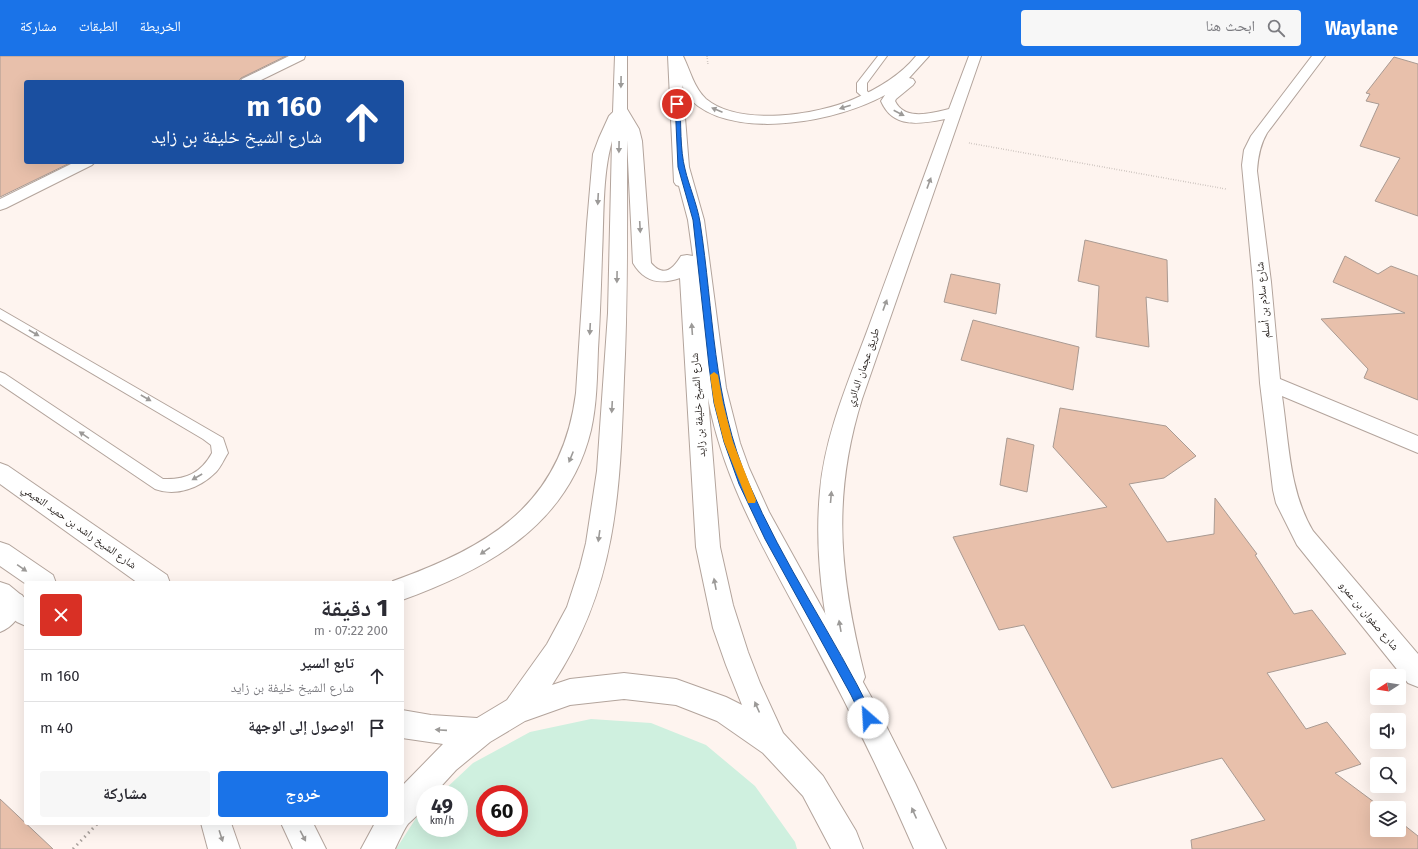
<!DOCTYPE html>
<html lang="ar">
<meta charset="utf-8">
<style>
body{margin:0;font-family:"Fira Sans","Noto Naskh Arabic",sans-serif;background:#f7f7f7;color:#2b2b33;direction:rtl;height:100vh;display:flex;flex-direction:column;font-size:15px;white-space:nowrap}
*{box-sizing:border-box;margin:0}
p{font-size:13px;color:#7c7c81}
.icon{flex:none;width:22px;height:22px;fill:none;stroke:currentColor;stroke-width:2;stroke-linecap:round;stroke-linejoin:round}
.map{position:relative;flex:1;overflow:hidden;direction:ltr}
.details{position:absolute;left:24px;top:525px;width:380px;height:244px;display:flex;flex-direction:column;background:#fff;border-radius:4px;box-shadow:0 4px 16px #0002;direction:rtl}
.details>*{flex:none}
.banner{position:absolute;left:24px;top:24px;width:380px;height:84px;border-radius:4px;box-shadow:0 4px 16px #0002;direction:rtl;background:#1a4fa0;color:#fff;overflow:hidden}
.needle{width:26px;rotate:258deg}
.fabs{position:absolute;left:1370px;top:613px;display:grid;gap:8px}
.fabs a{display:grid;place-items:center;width:36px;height:36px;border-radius:4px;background:#fff;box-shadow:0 4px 16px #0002;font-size:20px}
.speed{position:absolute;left:416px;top:729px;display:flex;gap:8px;font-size:20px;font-weight:700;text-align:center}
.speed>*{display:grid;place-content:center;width:52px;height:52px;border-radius:50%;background:#fff;box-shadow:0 4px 16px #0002;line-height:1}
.speed small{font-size:10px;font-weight:400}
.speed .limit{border:6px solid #d22;background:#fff;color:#111}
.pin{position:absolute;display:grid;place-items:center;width:34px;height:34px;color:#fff;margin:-17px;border:2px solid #fff;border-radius:50%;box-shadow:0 1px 4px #0007}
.me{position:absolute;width:44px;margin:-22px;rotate:334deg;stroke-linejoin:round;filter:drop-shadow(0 0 3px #0008)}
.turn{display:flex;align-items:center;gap:14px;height:84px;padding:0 16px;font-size:18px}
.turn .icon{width:52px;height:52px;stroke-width:2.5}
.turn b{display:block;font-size:28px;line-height:34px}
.round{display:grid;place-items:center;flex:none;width:42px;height:42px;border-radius:4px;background:#f7f7f7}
.summary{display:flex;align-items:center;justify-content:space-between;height:68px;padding:0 16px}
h1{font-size:24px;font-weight:800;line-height:30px}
.primary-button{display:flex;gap:8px;margin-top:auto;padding:8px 16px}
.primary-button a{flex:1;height:46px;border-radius:4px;background:#1a73e8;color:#fff;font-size:16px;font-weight:800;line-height:46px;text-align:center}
.primary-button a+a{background:#f7f7f7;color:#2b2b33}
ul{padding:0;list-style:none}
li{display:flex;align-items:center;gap:12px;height:52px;padding:0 16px;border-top:1px solid #e1e1e2}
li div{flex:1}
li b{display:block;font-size:15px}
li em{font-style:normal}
header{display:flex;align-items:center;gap:24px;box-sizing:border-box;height:56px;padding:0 20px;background:#1a73e8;color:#fff}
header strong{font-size:19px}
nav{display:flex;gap:22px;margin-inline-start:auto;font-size:14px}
.search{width:280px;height:36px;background:#f7f7f7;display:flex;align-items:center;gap:10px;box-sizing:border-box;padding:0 14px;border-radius:4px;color:#7c7c81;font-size:15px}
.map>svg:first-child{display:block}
.green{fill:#cff0df;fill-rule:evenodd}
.building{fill:#e8c0ab;stroke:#a99a92}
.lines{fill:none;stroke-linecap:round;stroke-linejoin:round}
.lane-casing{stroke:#b3a49c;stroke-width:2}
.street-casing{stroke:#b3a49c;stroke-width:2}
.secondary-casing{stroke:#b3a49c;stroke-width:2}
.primary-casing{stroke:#b3a49c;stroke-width:2}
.path-far1{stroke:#a8a09b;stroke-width:1.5;stroke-dasharray:0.5 2;stroke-linecap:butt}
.path{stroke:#a8a09b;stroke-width:3;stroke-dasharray:1.5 4;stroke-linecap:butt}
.lane{fill:#fff;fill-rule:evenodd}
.street{fill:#fff;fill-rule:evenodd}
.secondary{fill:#fff;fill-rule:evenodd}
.primary{fill:#fff;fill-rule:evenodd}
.oneway{fill:#9c9a98}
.route{fill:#1a73e8;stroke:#114b97}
.slow{fill:#f59e0b}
.labels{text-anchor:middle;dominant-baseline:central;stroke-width:3;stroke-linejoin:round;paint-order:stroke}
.street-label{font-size:11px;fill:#241e1b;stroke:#fff}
</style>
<header>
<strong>Waylane</strong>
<div class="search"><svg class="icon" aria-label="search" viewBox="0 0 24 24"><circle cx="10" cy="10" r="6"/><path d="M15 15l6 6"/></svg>ابحث هنا</div>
<nav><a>الخريطة</a><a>الطبقات</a><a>مشاركة</a></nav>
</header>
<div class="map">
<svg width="1418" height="793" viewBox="0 0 1418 793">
<rect width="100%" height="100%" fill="#fef4ef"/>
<!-- green -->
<path class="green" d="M591,663l60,4 55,22 49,41 40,56 2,7h-401l24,-37 5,-5v21h34v-34h-19l33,-31 57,-31zM485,738h34v34h-34z"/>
<!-- building -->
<g class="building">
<polygon points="0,0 286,0 241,22 238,26 26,26 26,106 72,106 0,141"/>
<polygon points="1394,1 1418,8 1418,160 1375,145 1400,102 1360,90 1379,48 1366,45 1370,38 1366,37"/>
<polygon points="1085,184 1167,204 1168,246 1146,241 1149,291 1096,281 1099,230 1078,225"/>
<polygon points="1345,200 1378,218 1391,210 1418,220 1418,344 1364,322 1368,313 1321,263 1405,257 1333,226"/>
<polygon points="951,218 1000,228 996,258 944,246"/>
<polygon points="973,264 1079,291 1073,334 961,304"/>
<polygon points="1060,352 1166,370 1196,400 1164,422 1129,428 1167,486 1214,478 1215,442 1257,498 1255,499 1294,558 1312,554 1346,598 1267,617 1306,673 1327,666 1361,708 1335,717 1382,752 1377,752 1377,774 1399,774 1399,765 1418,780 1418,793 1192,793 1191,784 1265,764 1222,702 1112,732 1024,569 999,574 953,481 1107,451 1053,391"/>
<polygon points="1007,382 1034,389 1027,436 1000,429"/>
<polygon points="0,743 53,793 0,793"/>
</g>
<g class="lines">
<defs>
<g id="lane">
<polygon points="878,0 887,0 867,27 867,35 874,42 872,44 866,44 857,36 857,27"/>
<path d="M0,253l223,129 5,15c-4,6 -7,14 -12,19 -16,16 -40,25 -61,17l-155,-105v-12l5,2 158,105c23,1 38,-6 49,-26l-1,-8 -8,-6 -203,-120z"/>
</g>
<g id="street">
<polygon points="289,0 305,0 304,3 257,26 240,26 242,23"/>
<path d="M1312,0h13l-58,77c-7,12 -9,24 -10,38l14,111 9,97 138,57v17l-136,-57c7,46 7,95 31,135l105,123v33l-10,-4 -111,-138 -21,-42 -3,-13 -13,-107 -7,-101 -11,-117 2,-15 7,-14z"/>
<polygon points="75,106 95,106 92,109 6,152 0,154 0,143"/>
<path d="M13,536l9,3 4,8c-6,13 -13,24 -26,29v-32l4,-5z"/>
</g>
<path id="secondary" d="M671,0h12c7,14 11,32 23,43 34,28 111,16 148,0 23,-10 46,-23 62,-43h13l-20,22 4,1 2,3 -2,3 -17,14 -1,2c9,19 33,13 50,9l4,-1 20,-53h12l-119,343c-31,100 -22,178 3,278l-4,9 -10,4 -10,-4 -4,-9c-13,-61 -23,-123 -17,-186 5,-57 29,-111 49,-165 25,-69 51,-138 76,-207 -25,5 -52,10 -64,-18l4,-6c-46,26 -142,44 -187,11 -15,-11 -21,-33 -27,-50z"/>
<g id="primary">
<path d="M615,0h12v53l12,20 3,12 9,122c13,15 22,6 30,-7l6,-1 6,1 -5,-36 -9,-34 -3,-1 -2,-3 -6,-126h12l9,111 15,53 22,168 14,55 9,25 20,44 105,190 41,81 31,66h-32c-31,-71 -65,-141 -102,-210 -41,-78 -88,-153 -104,-241l12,149 13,58 15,47 12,31 23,50 40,43 33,55 7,18h-32l-28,-53 -40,-43 -46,-32 -41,-16 -52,-6 -54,6 -45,16 -35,21 -34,28 -22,24h-9c0,15 -6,20 -16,29 -3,2 -12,22 -14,26h-34l14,-26h27v-37l41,-42 -41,-6v-28l29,5 46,3 30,-18 40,-56 20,-37 13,-40 6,-24 11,-72 11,-158 4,-172c-10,35 -8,78 -10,114 -1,31 -2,63 -4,94 -1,27 -1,54 -7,81 -23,96 -104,139 -189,170v-17h-10l1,-2c97,-35 169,-77 183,-188l11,-169 6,-70 6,-16 10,-22 4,-4zM627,84l6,123c11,19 27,22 47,15l16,269 17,81 13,37 16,40 -16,-8 -50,-18 -52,-6 -54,6 -18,6c65,-98 68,-193 72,-307 4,-79 3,-158 3,-238z"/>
<polygon points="0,407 8,410 167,519 170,527 138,527 0,428"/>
<polygon points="0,486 9,489 53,519 56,527 26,527 26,528 0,510"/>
<polygon points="0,526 9,529 26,543 26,570 17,566 0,552"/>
<polygon points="201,767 231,767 240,793 208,793"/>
<polygon points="281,767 313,767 326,793 293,793"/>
</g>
</defs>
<!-- lane casing -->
<use href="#lane" class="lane-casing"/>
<!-- street casing -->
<use href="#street" class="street-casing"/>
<!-- secondary casing -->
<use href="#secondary" class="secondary-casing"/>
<!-- primary casing -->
<use href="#primary" class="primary-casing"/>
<!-- path-far1 -->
<g class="path-far1">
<polyline points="707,0 708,9"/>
<polyline points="969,87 1226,133"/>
</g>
<!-- path -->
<polyline class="path" points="73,793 98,767"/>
<!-- lane -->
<use href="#lane" class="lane"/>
<!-- street -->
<use href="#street" class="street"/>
<!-- secondary -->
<use href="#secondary" class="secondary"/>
<!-- primary -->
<use href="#primary" class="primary"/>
</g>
<!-- one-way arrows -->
<defs><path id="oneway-solid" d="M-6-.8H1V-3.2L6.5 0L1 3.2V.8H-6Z"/></defs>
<g class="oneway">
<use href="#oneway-solid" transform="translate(621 26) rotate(91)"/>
<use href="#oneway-solid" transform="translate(845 51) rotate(162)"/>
<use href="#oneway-solid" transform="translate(717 54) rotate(-157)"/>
<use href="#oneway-solid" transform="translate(899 57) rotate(27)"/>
<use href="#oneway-solid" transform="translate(619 91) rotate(91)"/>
<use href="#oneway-solid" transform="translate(929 127) rotate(-70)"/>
<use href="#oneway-solid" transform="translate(598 143) rotate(93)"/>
<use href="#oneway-solid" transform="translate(640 171) rotate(87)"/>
<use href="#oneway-solid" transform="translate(617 221) rotate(91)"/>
<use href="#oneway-solid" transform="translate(885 249) rotate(-70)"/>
<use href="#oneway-solid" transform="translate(590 273) rotate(93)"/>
<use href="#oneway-solid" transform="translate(692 273) rotate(-94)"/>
<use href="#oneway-solid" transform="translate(34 277) rotate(30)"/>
<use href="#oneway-solid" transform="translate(146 342) rotate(30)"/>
<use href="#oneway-solid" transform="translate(612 351) rotate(93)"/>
<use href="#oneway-solid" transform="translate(84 379) rotate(-146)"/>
<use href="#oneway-solid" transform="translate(571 401) rotate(112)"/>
<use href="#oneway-solid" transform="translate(197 421) rotate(150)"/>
<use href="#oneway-solid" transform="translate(831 441) rotate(-85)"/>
<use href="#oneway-solid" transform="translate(599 480) rotate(98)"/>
<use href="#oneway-solid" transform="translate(485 495) rotate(145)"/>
<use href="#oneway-solid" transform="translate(22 512) rotate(35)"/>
<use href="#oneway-solid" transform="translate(715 528) rotate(-101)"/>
<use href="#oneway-solid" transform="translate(840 570) rotate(-100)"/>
<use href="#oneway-solid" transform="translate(757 651) rotate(-114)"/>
<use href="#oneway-solid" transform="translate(441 674) rotate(-176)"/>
<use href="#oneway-solid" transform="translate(914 757) rotate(-114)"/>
<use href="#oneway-solid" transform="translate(221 780) rotate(72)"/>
<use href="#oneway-solid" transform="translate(303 780) rotate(62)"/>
</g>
<!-- route -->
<path class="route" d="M675,46l5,2c1,19 0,46 5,65 4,17 12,35 15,53 14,90 12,176 49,262 34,80 85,152 123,230l2,4 -2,4 -4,2 -4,-2 -13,-27 -86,-156 -26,-55 -15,-42 -10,-39 -5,-37 -16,-146 -15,-53z"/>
<!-- slow -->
<polygon class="slow" points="714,316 718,319 723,347 733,386 756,444 755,447 748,447 747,444 724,386 714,347 710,319"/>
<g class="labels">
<!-- street labels -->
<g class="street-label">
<text transform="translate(1263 244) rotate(-95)">شارع سلام بن أسلم</text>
<text transform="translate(863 311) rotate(-71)">طريق عجمان الدائري</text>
<text transform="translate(698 349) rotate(-94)">شارع الشيخ خليفة بن زايد</text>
<text transform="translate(79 471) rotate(35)">شارع الشيخ راشد بن حميد النعيمي</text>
<text transform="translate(1369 560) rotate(50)">شارع صفوان بن عمرو</text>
</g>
</g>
</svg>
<div class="fabs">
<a><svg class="needle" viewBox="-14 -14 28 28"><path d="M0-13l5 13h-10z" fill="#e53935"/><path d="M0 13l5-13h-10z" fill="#7c7c81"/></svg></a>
<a><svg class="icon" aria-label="sound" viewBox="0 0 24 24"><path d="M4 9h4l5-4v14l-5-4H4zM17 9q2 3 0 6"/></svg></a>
<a><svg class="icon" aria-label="search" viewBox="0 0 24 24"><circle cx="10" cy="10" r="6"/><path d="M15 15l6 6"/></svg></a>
<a><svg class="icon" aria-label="layers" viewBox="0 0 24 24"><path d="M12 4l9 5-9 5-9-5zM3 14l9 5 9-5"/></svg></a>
</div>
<div class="speed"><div>49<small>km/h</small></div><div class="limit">60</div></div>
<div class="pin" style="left:677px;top:48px;background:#d93025"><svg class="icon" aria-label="arrive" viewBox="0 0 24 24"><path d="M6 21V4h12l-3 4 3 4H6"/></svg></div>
<svg class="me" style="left:868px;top:662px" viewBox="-20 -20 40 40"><circle r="19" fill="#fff"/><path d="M0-13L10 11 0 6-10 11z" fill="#1a73e8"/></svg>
<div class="banner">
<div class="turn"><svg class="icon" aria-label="ahead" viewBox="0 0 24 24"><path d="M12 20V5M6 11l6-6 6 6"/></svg><div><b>160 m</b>شارع الشيخ خليفة بن زايد</div></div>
</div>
<section class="details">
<div class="summary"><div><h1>1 دقيقة</h1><p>200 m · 07:22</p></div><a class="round" style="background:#d93025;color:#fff"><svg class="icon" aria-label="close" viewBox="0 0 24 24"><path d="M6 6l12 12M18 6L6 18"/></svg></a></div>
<ul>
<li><svg class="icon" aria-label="ahead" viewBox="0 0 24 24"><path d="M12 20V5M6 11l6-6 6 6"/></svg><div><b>تابع السير</b><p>شارع الشيخ خليفة بن زايد</p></div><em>160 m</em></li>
<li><svg class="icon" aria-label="arrive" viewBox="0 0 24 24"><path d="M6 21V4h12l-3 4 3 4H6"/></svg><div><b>الوصول إلى الوجهة</b></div><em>40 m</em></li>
</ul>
<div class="primary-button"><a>خروج</a><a>مشاركة</a></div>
</section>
</div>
